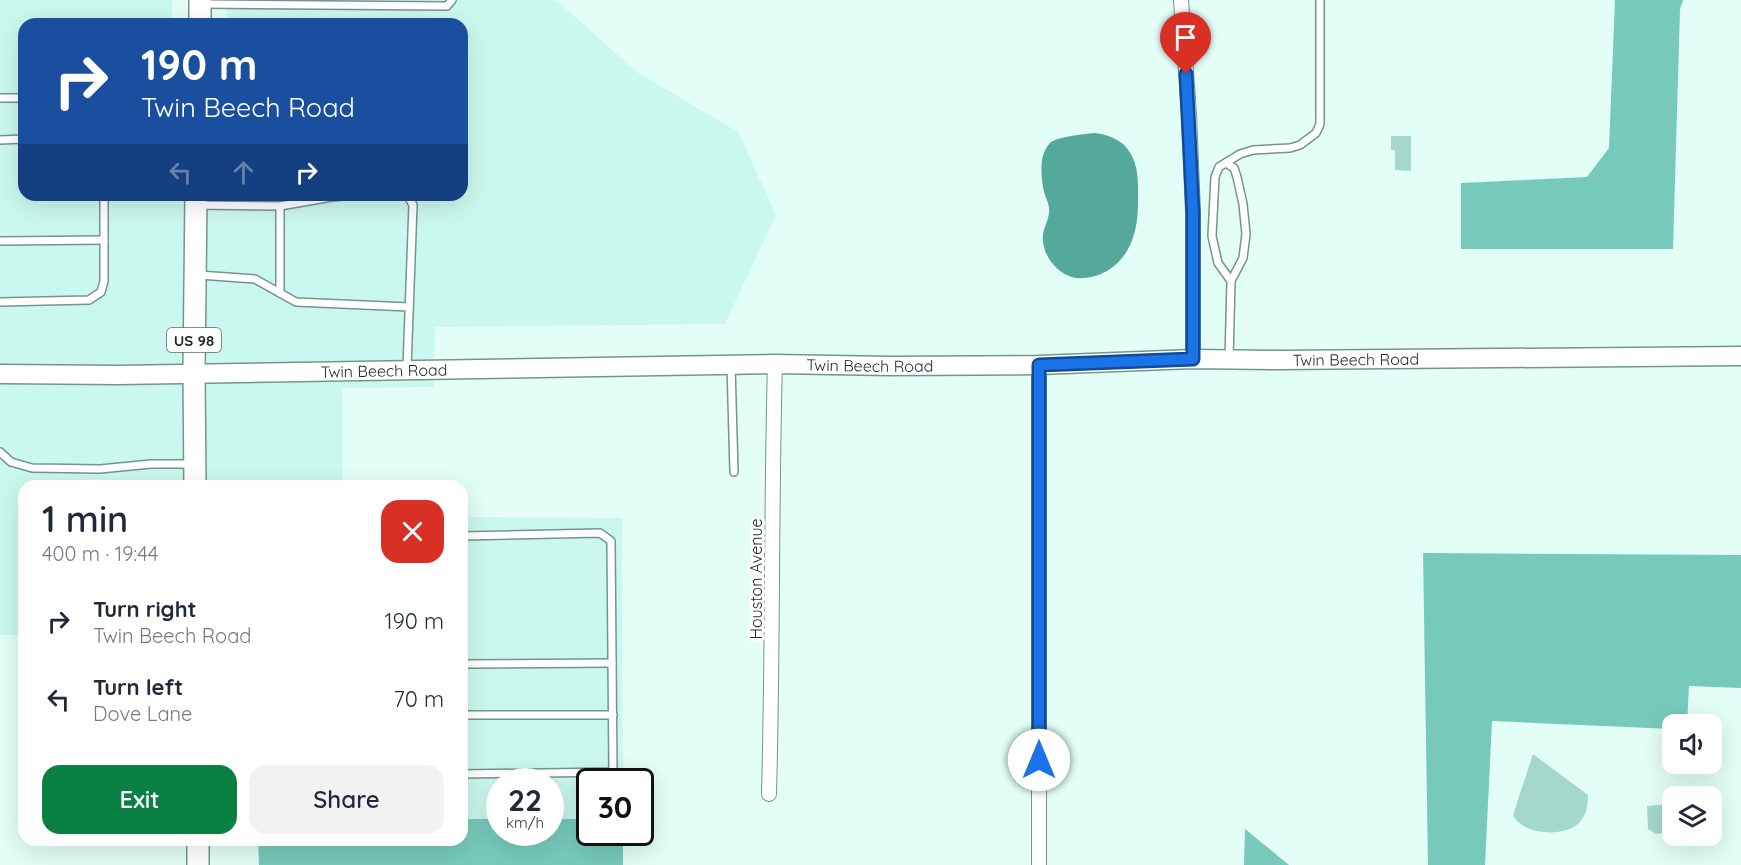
<!DOCTYPE html>
<meta charset="utf-8">
<style>
body{margin:0;font-family:Quicksand,sans-serif;background:#f2f2f3;color:#1f2937;height:100vh;display:flex;flex-direction:column;font-size:22px;white-space:nowrap}
*{box-sizing:border-box;margin:0}
p{font-size:20px;color:#747a83}
.icon{flex:none;width:33px;height:33px;fill:none;stroke:currentColor;stroke-width:2;stroke-linecap:round;stroke-linejoin:round}
.map{position:relative;flex:1;overflow:hidden}
.sheet{position:absolute;left:18px;top:480px;width:450px;height:366px;display:flex;flex-direction:column;background:#fff;border-radius:18px;box-shadow:0 6px 24px #0002}
.sheet>*{flex:none}
.guide{position:absolute;left:18px;top:18px;width:450px;height:183px;border-radius:18px;box-shadow:0 6px 24px #0002;background:#1a4fa0;color:#fff;overflow:hidden}
.controls{position:absolute;left:1662px;top:714px;display:grid;gap:12px}
.controls a{display:grid;place-items:center;width:60px;height:60px;border-radius:12px;background:#fff;box-shadow:0 6px 24px #0002;font-size:30px}
.speed{position:absolute;left:486px;top:768px;display:flex;gap:12px;font-size:30px;font-weight:700;text-align:center}
.speed>*{display:grid;place-content:center;width:78px;height:78px;border-radius:50%;background:#fff;box-shadow:0 6px 24px #0002;line-height:1}
.speed small{font-size:15px;font-weight:400}
.speed .limit{border:3px solid #111;border-radius:9px;background:#fff;color:#111}
.pin{position:absolute;display:grid;place-items:center;width:51px;height:51px;color:#fff;margin:-62px -26px;border-radius:50% 50% 50% 0;rotate:-45deg;box-shadow:0 0 6px #0007}
.pin .icon{rotate:45deg}
.me{position:absolute;width:66px;margin:-33px;rotate:0deg;stroke-linejoin:round;filter:drop-shadow(0 0 4px #0008)}
.turn{display:flex;align-items:center;gap:21px;height:126px;padding:0 24px;font-size:27px}
.turn .icon{width:78px;height:78px;stroke-width:2.5}
.turn b{display:block;font-size:42px;line-height:51px}
.lanes{display:flex;align-items:center;height:57px;padding:0 24px;background:#0003;justify-content:center;gap:30px;direction:ltr}
.lanes .off{opacity:.35}
.round{display:grid;place-items:center;flex:none;width:63px;height:63px;border-radius:18px;background:#f2f2f3}
.summary{display:flex;align-items:center;justify-content:space-between;height:102px;padding:0 24px}
h1{font-size:36px;font-weight:600;line-height:45px}
.button{display:flex;gap:12px;margin-top:auto;padding:12px 24px}
.button a{flex:1;height:69px;border-radius:18px;background:#0b8043;color:#fff;font-size:24px;font-weight:600;line-height:69px;text-align:center}
.button a+a{background:#f2f2f3;color:#1f2937}
ul{padding:0;list-style:none}
li{display:flex;align-items:center;gap:18px;height:78px;padding:0 24px}
li div{flex:1}
li b{display:block;font-size:22px}
li em{font-style:normal}
.map>svg:first-child{display:block}
.built{fill:#cbf8ee}
.green{fill:#a5d8cd}
.forest{fill:#77caba}
.water{fill:#55a99a}
.lines{fill:none;stroke-linecap:round;stroke-linejoin:round}
.lane-casing{stroke:#74958e;stroke-width:10}
.street-casing{stroke:#74958e;stroke-width:16}
.secondary-casing{stroke:#74958e;stroke-width:21}
.primary-casing{stroke:#74958e;stroke-width:24}
.lane{stroke:#fff;stroke-width:7}
.street{stroke:#fff;stroke-width:14}
.secondary{stroke:#fff;stroke-width:18}
.primary{stroke:#fff;stroke-width:21}
.route-casing{stroke:#114b97;stroke-width:15}
.route{stroke:#1a73e8;stroke-width:10}
.labels{text-anchor:middle;dominant-baseline:central;stroke-width:6;stroke-linejoin:round;paint-order:stroke}
.shield{fill:#fff;stroke:#616a68;stroke-width:1.5}
.shield-label{font-size:15px;font-weight:bold;fill:#1d2a27}
.street-label{font-size:16px;fill:#1d2a27;stroke:#fff}
</style>
<div class="map">
<svg width="1741" height="865" viewBox="0 0 1741 865">
<rect width="100%" height="100%" fill="#e2fef7"/>
<!-- built -->
<g class="built">
<polygon points="0,0 172,0 172,24 216,24 24,24 24,195 462,195 462,24 227,24 227,0 556,0 637,72 738,132 776,215 725,324 435,327 434,387 342,388 342,486 24,486 24,635 0,635"/>
<polygon points="462,517 622,518 623,781 590,782 589,819 551,819 550,782 500,782 499,819 462,819"/>
</g>
<!-- green -->
<g class="green">
<polygon points="1391,136 1411,136 1411,171 1395,170 1395,150 1391,150"/>
<path d="M1533,754l55,41c0,11 -2,20 -9,28 -15,15 -57,12 -66,-8z"/>
<polygon points="1672,804 1672,832 1656,834 1648,829 1647,806"/>
</g>
<!-- forest -->
<g class="forest">
<polygon points="1615,0 1683,0 1680,9 1673,249 1461,249 1461,183 1587,177 1609,148"/>
<polygon points="1423,553 1741,555 1741,688 1689,686 1687,724 1672,724 1672,729 1492,721 1485,865 1428,865"/>
<polygon points="462,819 499,819 500,832 550,832 551,819 589,819 590,832 623,833 623,865 259,865 258,840 462,840"/>
<polygon points="1245,829 1289,865 1244,865"/>
</g>
<!-- water -->
<path class="water" d="M1094,133c11,1 24,5 32,14 11,13 12,28 12,43 1,31 -2,63 -31,81 -9,5 -20,8 -31,7 -19,-3 -35,-24 -33,-43 1,-9 7,-17 6,-26 0,-7 -5,-14 -6,-22 -2,-14 -4,-32 7,-44 5,-6 35,-9 44,-10z"/>
<g class="lines">
<defs>
<g id="lane">
<polyline points="202,4 447,6 452,0"/>
<polyline points="0,98 24,98"/>
<polyline points="0,140 24,139"/>
<polyline points="1226,163 1234,168 1237,177 1243,204 1246,234 1243,258 1231,281 1229,359"/>
<polyline points="197,205 280,206 332,197 353,195"/>
<polyline points="0,241 104,240"/>
<polyline points="199,275 255,279 296,302 409,307"/>
<polyline points="1231,281 1218,263 1212,236 1215,177 1219,167 1240,154 1253,150 1290,148 1300,145 1316,133 1320,124 1320,0"/>
<polyline points="280,293 280,206"/>
<polyline points="0,302 89,300 101,292 104,281 104,195"/>
<polyline points="731,365 734,472"/>
<polyline points="407,368 413,205 408,196 407,195"/>
<polyline points="0,452 11,462 32,468 100,469 151,464 192,464"/>
<polyline points="462,536 600,533 611,541 613,772 462,774"/>
<polyline points="462,664 612,663"/>
<polyline points="462,715 613,715"/>
</g>
<g id="street">
<polyline points="1181,0 1189,114 1193,213 1193,359"/>
<polyline points="1039,365 1039,865"/>
<path d="M769,794c4,-143 2,-287 6,-430"/>
</g>
<g id="secondary">
<path id="s1" d="M0,374l120,1 655,-11 114,2 150,-1 154,-6 88,1 460,-4"/>
</g>
<g id="primary">
<polyline points="200,24 200,0"/>
<polyline points="195,486 194,373 196,195"/>
<polyline points="198,840 198,865"/>
</g>
</defs>
<!-- lane casing -->
<use href="#lane" class="lane-casing"/>
<!-- street casing -->
<use href="#street" class="street-casing"/>
<!-- secondary casing -->
<use href="#secondary" class="secondary-casing"/>
<!-- primary casing -->
<use href="#primary" class="primary-casing"/>
<!-- lane -->
<use href="#lane" class="lane"/>
<!-- street -->
<use href="#street" class="street"/>
<!-- secondary -->
<use href="#secondary" class="secondary"/>
<!-- primary -->
<use href="#primary" class="primary"/>
</g>
<g class="lines">
<defs>
<polyline id="route" points="1039,760 1039,365 1193,359 1193,213 1186,74"/>
</defs>
<!-- route casing -->
<use href="#route" class="route-casing"/>
<!-- route -->
<use href="#route" class="route"/>
</g>
<g class="labels">
<!-- shield labels -->
<rect class="shield" x="167" y="328" width="54" height="24" rx="4.5"/>
<g class="shield-label">
<text x="194" y="340">US 98</text>
</g>
<!-- street labels -->
<g class="street-label">
<text stroke="none"><textPath href="#s1" startOffset="1356">Twin Beech Road</textPath></text>
<text stroke="none"><textPath href="#s1" startOffset="870">Twin Beech Road</textPath></text>
<text stroke="none"><textPath href="#s1" startOffset="384">Twin Beech Road</textPath></text>
<text transform="translate(756 579) rotate(-90)">Houston Avenue</text>
</g>
</g>
</svg>
<div class="controls">
<a><svg class="icon" aria-label="sound" viewBox="0 0 24 24"><path d="M4 9h4l5-4v14l-5-4H4zM17 9q2 3 0 6"/></svg></a>
<a><svg class="icon" aria-label="layers" viewBox="0 0 24 24"><path d="M12 4l9 5-9 5-9-5zM3 14l9 5 9-5"/></svg></a>
</div>
<div class="speed"><div>22<small>km/h</small></div><div class="limit">30</div></div>
<div class="pin" style="left:1186px;top:74px;background:#d93025"><svg class="icon" aria-label="arrive" viewBox="0 0 24 24"><path d="M6 21V4h12l-3 4 3 4H6"/></svg></div>
<svg class="me" style="left:1039px;top:760px" viewBox="-20 -20 40 40"><circle r="19" fill="#fff"/><path d="M0-13L10 11 0 6-10 11z" fill="#1a73e8"/></svg>
<div class="guide">
<div class="turn"><svg class="icon" aria-label="right" viewBox="0 0 24 24"><path d="M7 20v-9h11M14 6l5 5-5 5"/></svg><div><b>190 m</b>Twin Beech Road</div></div>
<div class="lanes"><svg class="icon off" aria-label="left" viewBox="0 0 24 24"><path d="M17 20v-9H6M10 6l-5 5 5 5"/></svg><svg class="icon off" aria-label="ahead" viewBox="0 0 24 24"><path d="M12 20V5M6 11l6-6 6 6"/></svg><svg class="icon" aria-label="right" viewBox="0 0 24 24"><path d="M7 20v-9h11M14 6l5 5-5 5"/></svg></div>
</div>
<section class="sheet">
<div class="summary"><div><h1>1 min</h1><p>400 m · 19:44</p></div><a class="round" style="background:#d93025;color:#fff"><svg class="icon" aria-label="close" viewBox="0 0 24 24"><path d="M6 6l12 12M18 6L6 18"/></svg></a></div>
<ul>
<li><svg class="icon" aria-label="right" viewBox="0 0 24 24"><path d="M7 20v-9h11M14 6l5 5-5 5"/></svg><div><b>Turn right</b><p>Twin Beech Road</p></div><em>190 m</em></li>
<li><svg class="icon" aria-label="left" viewBox="0 0 24 24"><path d="M17 20v-9H6M10 6l-5 5 5 5"/></svg><div><b>Turn left</b><p>Dove Lane</p></div><em>70 m</em></li>
</ul>
<div class="button"><a>Exit</a><a>Share</a></div>
</section>
</div>
